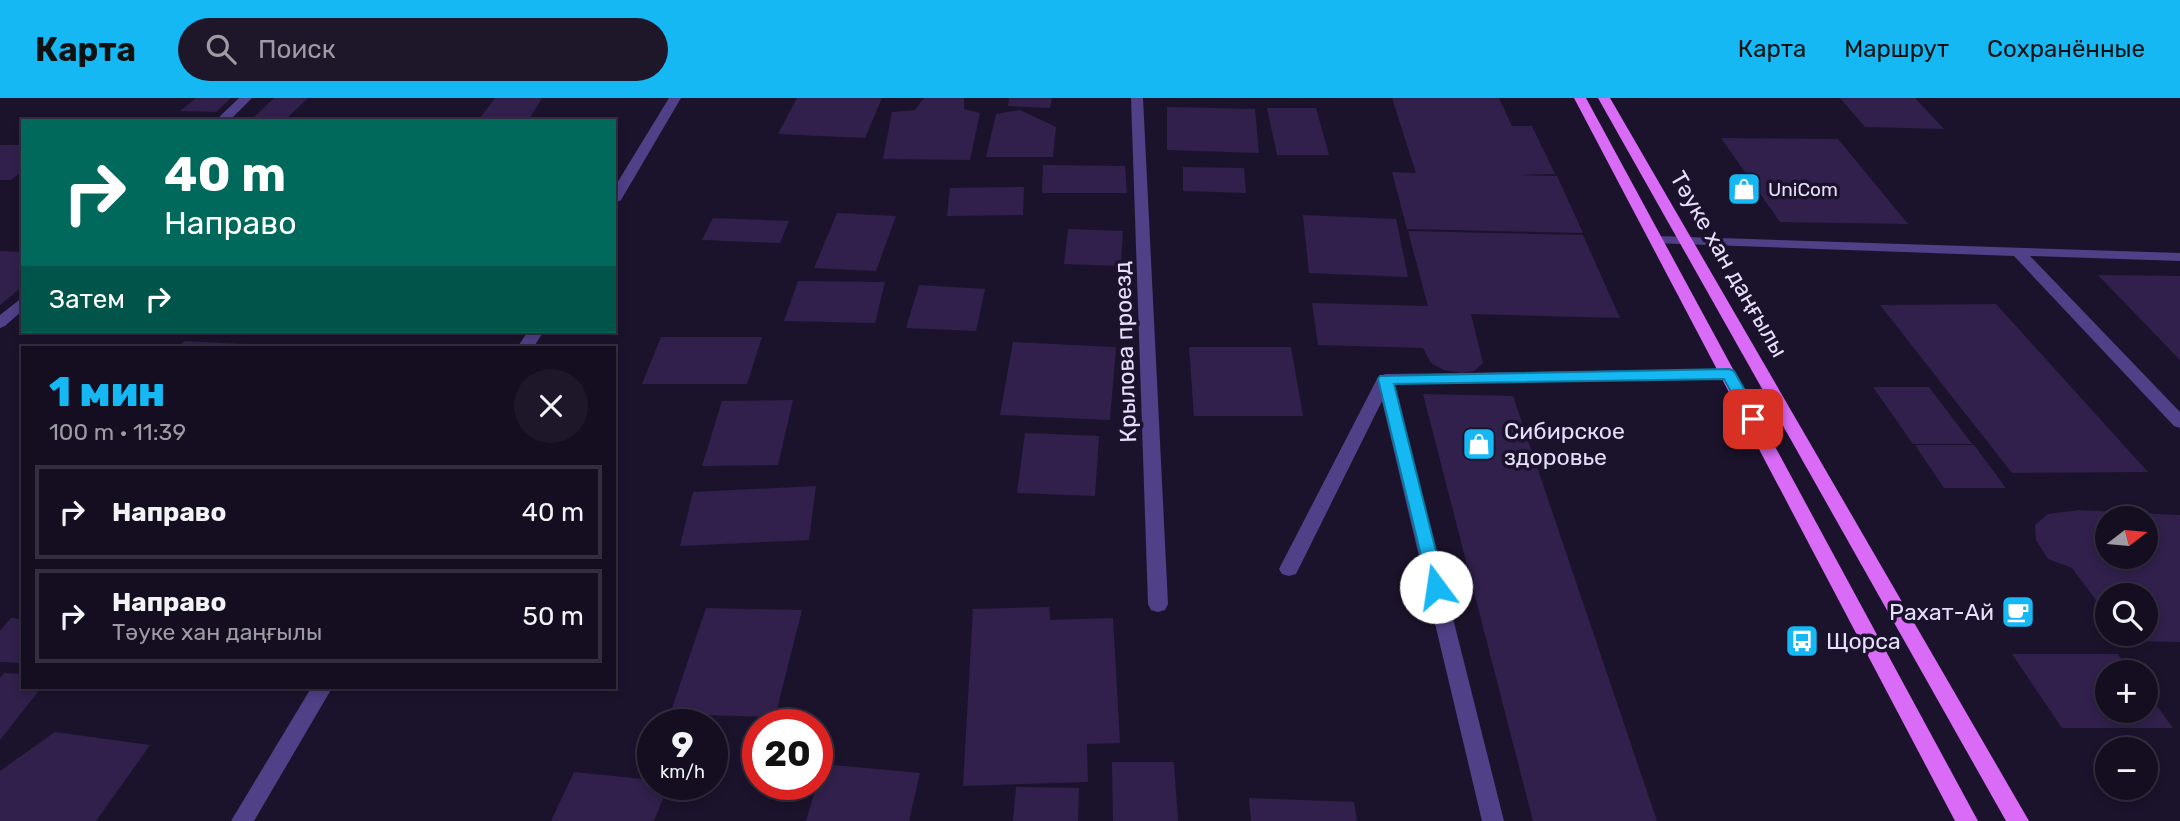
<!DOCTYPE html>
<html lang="ru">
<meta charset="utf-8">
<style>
body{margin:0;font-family:Rubik,sans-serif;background:#1d1729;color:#f1f3f6;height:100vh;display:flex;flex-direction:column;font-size:26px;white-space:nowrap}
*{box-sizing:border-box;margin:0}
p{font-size:23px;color:#9d9ca5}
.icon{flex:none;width:38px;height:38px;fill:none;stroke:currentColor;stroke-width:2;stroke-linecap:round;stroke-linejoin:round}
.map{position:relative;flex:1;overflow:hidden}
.drawer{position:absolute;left:21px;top:248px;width:595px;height:343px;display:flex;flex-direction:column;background:#140e20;border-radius:0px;box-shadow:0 4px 10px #0003,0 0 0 2px #332e3e}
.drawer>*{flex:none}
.guide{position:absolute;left:21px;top:21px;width:595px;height:214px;border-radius:0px;box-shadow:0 4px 10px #0003,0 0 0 2px #332e3e;background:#00695c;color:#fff;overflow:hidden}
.needle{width:46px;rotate:74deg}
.controls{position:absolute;left:2095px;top:408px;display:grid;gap:14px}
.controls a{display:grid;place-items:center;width:63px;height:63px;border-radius:50%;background:#140e20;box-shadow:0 4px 10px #0003,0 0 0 2px #332e3e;font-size:35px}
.speed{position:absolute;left:637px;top:611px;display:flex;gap:14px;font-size:35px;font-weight:700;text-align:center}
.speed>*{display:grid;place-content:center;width:91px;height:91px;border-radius:50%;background:#140e20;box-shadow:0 4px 10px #0003,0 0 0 2px #332e3e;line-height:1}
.speed small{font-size:18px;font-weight:400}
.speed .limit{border:10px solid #d22;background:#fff;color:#111}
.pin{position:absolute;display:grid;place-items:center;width:60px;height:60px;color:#fff;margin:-30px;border-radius:14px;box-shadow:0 4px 10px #0006}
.me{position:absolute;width:77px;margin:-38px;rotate:346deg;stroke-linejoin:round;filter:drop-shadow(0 0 5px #0008)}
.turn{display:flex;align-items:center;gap:24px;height:147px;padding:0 28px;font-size:32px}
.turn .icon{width:91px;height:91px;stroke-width:2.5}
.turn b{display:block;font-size:49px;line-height:60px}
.then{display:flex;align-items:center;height:66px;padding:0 28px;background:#0003;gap:14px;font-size:26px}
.round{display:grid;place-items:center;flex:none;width:74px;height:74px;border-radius:37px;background:#1d1729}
.summary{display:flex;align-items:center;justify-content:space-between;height:119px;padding:0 28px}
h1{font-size:42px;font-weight:800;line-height:52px;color:#15b8f3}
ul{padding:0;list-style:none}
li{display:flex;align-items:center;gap:21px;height:94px;margin:0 14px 10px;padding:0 14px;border:4px solid #332e3e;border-radius:0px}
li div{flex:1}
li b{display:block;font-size:26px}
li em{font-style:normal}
header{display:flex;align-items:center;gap:42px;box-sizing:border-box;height:98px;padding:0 35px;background:#15b8f3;color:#111}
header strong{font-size:33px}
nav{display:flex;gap:38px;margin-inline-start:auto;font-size:24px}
.search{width:490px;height:63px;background:#1d1729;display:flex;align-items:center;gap:18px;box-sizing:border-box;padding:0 24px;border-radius:38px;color:#9d9ca5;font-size:26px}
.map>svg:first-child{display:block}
.building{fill:#30204b;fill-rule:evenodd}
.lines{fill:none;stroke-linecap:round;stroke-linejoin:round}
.service{fill:#4f4087;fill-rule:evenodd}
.minor{fill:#4f4087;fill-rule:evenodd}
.primary{fill:#da6bf7;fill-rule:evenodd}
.route{fill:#15b8f3;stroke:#0e789e;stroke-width:2}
.labels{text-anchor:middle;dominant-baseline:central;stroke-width:7;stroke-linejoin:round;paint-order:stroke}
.far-poi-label{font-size:19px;fill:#e7defd;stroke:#1b132b;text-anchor:start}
.street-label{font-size:23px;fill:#e7defd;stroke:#1b132b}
.poi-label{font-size:23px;fill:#e7defd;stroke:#1b132b;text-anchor:start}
</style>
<header>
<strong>Карта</strong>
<div class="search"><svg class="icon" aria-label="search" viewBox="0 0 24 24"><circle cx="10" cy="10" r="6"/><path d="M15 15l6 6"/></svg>Поиск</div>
<nav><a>Карта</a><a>Маршрут</a><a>Сохранённые</a></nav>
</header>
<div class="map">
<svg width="2180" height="723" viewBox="0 0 2180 723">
<rect width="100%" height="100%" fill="#1b132b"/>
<!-- building -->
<g class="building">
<polygon points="196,0 231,0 216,14 180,13"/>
<polygon points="274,0 308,0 284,23 250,23"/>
<polygon points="495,0 542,0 528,23 478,23"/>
<polygon points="797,0 882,0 865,40 778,36"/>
<polygon points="924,0 964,0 964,11 980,15 970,62 883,61 892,14 915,12"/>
<polygon points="1009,0 1052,0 1050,10 1008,8"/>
<polygon points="1392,0 1499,0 1512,28 1532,28 1555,76 1517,77 1557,78 1583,135 1407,131 1392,74 1416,75"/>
<polygon points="1840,0 1915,0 1944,31 1865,29"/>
<polygon points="1167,9 1255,11 1259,55 1167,52"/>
<polygon points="1267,10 1316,10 1329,57 1277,57"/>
<polygon points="1020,12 1056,29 1053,59 986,59 996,16"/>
<polygon points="1721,40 1838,41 1908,126 1780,124"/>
<polygon points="0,47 23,47 23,73 11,82 0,82"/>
<polygon points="1043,67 1125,68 1127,95 1042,95"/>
<polygon points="1183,69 1244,70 1246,95 1183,93"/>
<polygon points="1024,89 1023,117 947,118 950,90"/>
<polygon points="837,115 896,118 876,173 814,170"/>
<polygon points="1303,117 1396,121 1408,179 1309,175"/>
<polygon points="713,120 789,123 780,145 702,142"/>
<polygon points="1068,131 1123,133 1121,168 1064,166"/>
<polygon points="1408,133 1583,137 1620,220 1471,216 1483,265 1474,273 1461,275 1444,272 1431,265 1423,250 1318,247 1312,205 1428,208"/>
<polygon points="0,153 23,154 23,188 0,207"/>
<polygon points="2098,177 2180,178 2180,262"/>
<polygon points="798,183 885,184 875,225 784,223"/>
<polygon points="919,187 985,191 976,233 906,230"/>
<polygon points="1996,206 2148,374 2012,375 1880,207"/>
<polygon points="661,239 762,239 747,286 642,286"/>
<polygon points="184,243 287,248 285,250 178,250"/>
<polygon points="1013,244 1116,249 1110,322 1000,317"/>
<polygon points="1189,249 1291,249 1303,318 1194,318"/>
<polygon points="1873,289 1929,289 1972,346 1913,346"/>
<polygon points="1423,296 1513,298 1657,723 1533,723"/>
<polygon points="793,302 778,367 702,368 722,303"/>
<polygon points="1025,335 1099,338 1095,398 1017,395"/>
<polygon points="1915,347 1974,347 2006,390 1944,390"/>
<polygon points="816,388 809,442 680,448 693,394"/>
<path d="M2079,412l101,5v127l-53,-1 -6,-7h25v-39h-39v20l-35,-47 -24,-9 -12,-19 -1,-15 13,-11zM2107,420h39v38h-39z"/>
<polygon points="1049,509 1050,522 1113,520 1120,645 1087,646 1088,684 963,688 973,511"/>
<polygon points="706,510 802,512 775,619 670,616"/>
<polygon points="11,520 23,521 23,565 0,564 0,533"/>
<polygon points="2012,556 2118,556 2131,574 2107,574 2107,612 2146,612 2146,593 2173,630 2062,630"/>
<polygon points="4,575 23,576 23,590 41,590 0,642 0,580"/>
<polygon points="55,634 150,647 96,723 0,723 0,673"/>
<polygon points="1112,664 1174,664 1178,723 1113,723"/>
<polygon points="823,666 920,675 909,723 806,723"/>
<polygon points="574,674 653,682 653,686 669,686 654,723 551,723"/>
<polygon points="1016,689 1079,690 1078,723 1013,723"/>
<polygon points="1249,700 1354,704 1357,723 1251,723"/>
</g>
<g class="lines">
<!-- service -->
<g class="service">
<polygon points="1657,138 2180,155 2180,163 2030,158 2180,314 2180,330 2174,328 2014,158 1652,145 1650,142"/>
<polygon points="1729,271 1737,276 1735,280 1394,286 1504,723 1482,723 1382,303 1296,476 1289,478 1282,476 1279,471 1377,281 1385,276"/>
</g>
<!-- minor -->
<g class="minor">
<polygon points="239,0 252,0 229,23 215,23"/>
<polygon points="669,0 681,0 621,102 614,106 614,90"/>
<polygon points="1131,0 1143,0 1168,506 1165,512 1158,514 1151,512 1148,506"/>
<polygon points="23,199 23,212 5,228 0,230 0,217"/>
<polygon points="528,233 544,233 533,250 517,250"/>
<polygon points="311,590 332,590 254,723 231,723"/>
</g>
<!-- primary -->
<g class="primary">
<polygon points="1574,0 1586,0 1978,723 1955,723"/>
<polygon points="1598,0 1610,0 2029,723 2006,723"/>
</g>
</g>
<!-- route -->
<polygon class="route" points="1729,271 1734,273 1761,321 1758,325 1748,325 1724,281 1394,286 1445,489 1442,494 1430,494 1378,281 1380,278"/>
<!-- icons -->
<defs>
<symbol id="shop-square" viewBox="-11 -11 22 22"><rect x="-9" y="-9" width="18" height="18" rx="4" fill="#15b8f3" stroke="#1b132b"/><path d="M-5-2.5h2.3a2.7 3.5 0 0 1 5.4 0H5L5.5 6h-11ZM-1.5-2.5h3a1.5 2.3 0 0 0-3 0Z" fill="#fff"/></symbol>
<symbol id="cafe-square" viewBox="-11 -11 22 22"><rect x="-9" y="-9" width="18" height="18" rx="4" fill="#15b8f3" stroke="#1b132b"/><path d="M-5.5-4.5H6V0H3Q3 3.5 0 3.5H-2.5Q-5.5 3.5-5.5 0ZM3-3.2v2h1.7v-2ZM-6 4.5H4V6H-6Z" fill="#fff"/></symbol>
<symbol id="bus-square" viewBox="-11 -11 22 22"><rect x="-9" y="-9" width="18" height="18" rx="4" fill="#15b8f3" stroke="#1b132b"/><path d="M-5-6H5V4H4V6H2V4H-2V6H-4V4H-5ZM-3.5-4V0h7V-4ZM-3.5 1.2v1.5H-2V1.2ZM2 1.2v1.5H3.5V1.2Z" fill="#fff"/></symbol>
</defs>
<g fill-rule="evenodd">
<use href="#shop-square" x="1725" y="72" width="38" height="38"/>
<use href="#shop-square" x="1460" y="327" width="38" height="38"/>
<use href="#cafe-square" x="1999" y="495" width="38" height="38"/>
<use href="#bus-square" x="1783" y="524" width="38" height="38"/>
</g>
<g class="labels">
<!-- far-poi labels -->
<g class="far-poi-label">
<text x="1768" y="91">UniCom</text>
</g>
<!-- street labels -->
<g class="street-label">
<text transform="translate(1729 166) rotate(60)">Тәуке хан даңғылы</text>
<text transform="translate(1125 254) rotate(-92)">Крылова проезд</text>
</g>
<!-- poi labels -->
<g class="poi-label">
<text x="1504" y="333">Сибирское<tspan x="1504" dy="26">здоровье</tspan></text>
<text x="1994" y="514" text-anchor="end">Рахат-Ай</text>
<text x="1826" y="543">Щорса</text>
</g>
</g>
</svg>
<div class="controls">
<a><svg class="needle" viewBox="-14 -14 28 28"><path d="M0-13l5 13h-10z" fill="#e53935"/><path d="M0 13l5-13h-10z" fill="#9d9ca5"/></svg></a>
<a><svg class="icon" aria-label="search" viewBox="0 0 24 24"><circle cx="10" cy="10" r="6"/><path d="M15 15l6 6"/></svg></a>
<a>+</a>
<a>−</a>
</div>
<div class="speed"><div>9<small>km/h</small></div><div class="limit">20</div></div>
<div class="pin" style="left:1753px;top:321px;background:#d93025"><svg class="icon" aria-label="arrive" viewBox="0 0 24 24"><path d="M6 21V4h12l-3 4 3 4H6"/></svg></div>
<svg class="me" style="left:1436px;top:489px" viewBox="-20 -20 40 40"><circle r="19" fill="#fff"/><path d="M0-13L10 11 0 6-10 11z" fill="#15b8f3"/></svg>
<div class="guide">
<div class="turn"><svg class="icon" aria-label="right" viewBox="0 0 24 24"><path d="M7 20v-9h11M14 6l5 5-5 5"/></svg><div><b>40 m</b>Направо</div></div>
<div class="then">Затем<svg class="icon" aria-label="right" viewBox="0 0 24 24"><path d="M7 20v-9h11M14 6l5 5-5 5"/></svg></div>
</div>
<section class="drawer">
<div class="summary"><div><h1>1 мин</h1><p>100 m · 11:39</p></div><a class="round"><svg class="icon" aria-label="close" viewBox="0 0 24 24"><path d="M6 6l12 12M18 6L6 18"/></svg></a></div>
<ul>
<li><svg class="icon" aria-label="right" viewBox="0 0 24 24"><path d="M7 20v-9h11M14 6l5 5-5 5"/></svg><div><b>Направо</b></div><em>40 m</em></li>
<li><svg class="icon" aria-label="right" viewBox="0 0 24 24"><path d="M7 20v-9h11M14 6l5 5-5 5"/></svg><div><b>Направо</b><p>Тәуке хан даңғылы</p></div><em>50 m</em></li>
</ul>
</section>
</div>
